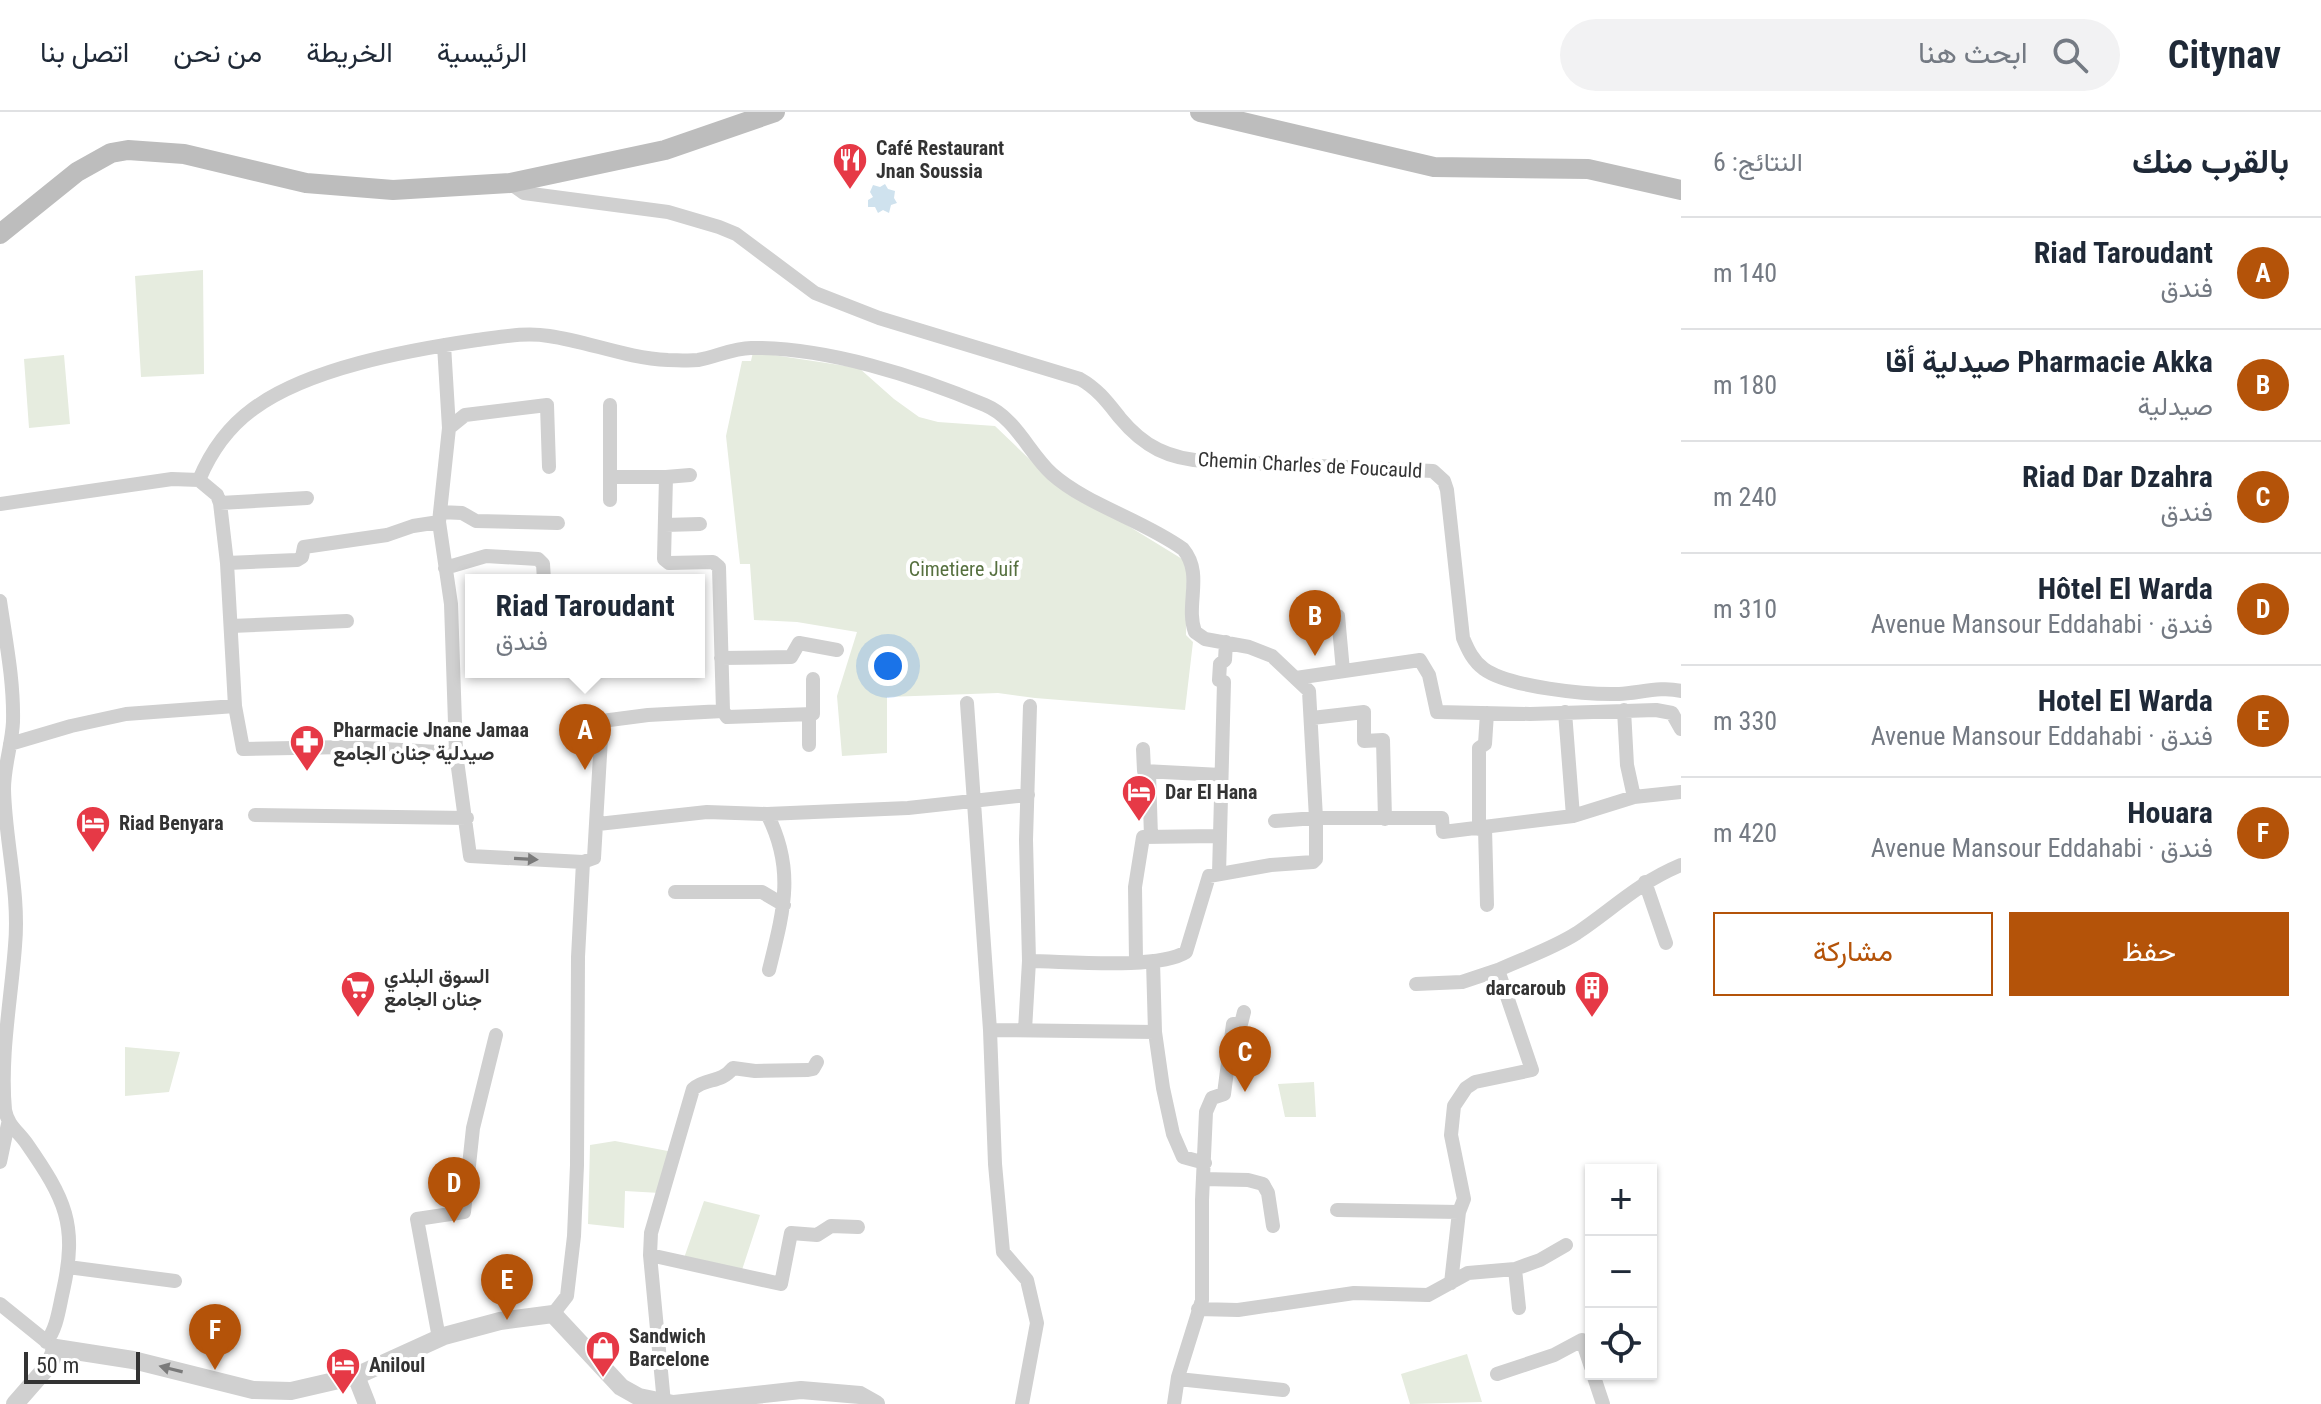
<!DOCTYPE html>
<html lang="ar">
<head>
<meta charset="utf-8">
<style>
  :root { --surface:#fff; --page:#f2f2f3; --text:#1f2937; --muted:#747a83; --line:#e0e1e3; --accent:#b45309 }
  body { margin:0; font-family:"Roboto Condensed",Vazirmatn,sans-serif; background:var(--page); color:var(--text); direction:rtl }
  .controls { position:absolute; right:24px; bottom:24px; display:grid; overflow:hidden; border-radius:0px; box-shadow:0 2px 6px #0004 }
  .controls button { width:72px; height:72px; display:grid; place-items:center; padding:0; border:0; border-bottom:2px solid var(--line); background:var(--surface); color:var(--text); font:40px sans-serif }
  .scale { position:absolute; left:24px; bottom:20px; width:116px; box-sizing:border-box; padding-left:8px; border:4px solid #333; border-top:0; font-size:22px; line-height:28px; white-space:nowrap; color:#333; -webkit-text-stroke:6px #fff; paint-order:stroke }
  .you { position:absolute; left:888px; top:554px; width:28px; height:28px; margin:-20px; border:6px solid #fff; border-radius:50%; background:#1a73e8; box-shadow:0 0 0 12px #1a73e833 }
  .badge { display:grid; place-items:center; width:52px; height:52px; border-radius:50%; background:var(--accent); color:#fff; font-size:26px; font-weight:700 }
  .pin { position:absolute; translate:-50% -66px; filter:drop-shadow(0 2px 4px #0008) }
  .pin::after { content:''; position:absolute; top:42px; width:28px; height:24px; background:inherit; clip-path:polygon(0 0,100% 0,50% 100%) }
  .popup { position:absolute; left:465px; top:462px; width:240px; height:104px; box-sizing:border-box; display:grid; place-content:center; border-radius:0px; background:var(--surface); filter:drop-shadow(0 2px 6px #0005); font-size:26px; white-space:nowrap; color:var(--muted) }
  .popup b { font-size:30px; color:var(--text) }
  .popup::after { content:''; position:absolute; left:50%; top:100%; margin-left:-16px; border:16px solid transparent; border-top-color:var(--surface) }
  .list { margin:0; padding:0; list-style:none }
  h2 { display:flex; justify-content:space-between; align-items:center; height:104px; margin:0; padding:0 32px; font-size:34px }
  h2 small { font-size:26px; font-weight:400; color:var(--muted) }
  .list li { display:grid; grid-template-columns:52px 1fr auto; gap:24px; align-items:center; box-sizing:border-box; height:112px; padding:0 32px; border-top:2px solid var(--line) }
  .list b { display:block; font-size:30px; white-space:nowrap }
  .list p { margin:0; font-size:26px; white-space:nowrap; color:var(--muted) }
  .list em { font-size:26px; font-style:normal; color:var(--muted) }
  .actions { display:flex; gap:16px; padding:24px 32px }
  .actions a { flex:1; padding:18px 0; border:2px solid var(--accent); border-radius:0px; text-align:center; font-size:28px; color:var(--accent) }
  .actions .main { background:var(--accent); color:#fff }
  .icon { flex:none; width:44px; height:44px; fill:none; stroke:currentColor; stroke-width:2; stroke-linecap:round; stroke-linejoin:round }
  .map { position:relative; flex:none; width:1681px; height:1292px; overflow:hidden; direction:ltr }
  header { display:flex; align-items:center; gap:48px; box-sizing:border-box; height:112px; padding:0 40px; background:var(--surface); border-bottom:2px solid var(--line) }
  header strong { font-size:38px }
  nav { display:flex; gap:44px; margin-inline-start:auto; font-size:28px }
  .search { width:560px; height:72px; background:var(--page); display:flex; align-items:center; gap:20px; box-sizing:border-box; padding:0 28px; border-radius:44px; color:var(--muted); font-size:30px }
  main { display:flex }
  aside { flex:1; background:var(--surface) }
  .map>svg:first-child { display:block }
  .green { fill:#e6ecdf }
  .water { fill:#cfe2ee }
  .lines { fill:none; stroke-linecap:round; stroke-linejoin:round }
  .minor { stroke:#d0d0d0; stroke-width:14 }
  .tertiary { stroke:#d0d0d0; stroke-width:18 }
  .secondary { stroke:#bdbdbd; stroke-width:20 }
  .oneway { fill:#7a7a7a }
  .labels { text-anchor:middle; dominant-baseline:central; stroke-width:8; stroke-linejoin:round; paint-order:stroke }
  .poi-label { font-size:20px; font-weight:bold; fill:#333; stroke:#fff; text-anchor:start }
  .street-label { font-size:20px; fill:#333; stroke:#fff }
  .park-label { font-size:20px; fill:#56703f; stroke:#fff }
</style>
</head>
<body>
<header>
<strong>Citynav</strong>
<div class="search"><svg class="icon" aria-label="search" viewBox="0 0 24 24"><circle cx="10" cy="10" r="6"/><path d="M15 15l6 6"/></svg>ابحث هنا</div>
<nav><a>الرئيسية</a><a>الخريطة</a><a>من نحن</a><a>اتصل بنا</a></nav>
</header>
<main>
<aside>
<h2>بالقرب منك<small>النتائج: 6</small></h2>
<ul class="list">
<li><span class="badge">A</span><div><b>Riad Taroudant</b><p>فندق</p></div><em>140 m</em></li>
<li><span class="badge">B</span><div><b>Pharmacie Akka صيدلية أقا</b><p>صيدلية</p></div><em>180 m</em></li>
<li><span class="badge">C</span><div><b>Riad Dar Dzahra</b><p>فندق</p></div><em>240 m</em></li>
<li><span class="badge">D</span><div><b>Hôtel El Warda</b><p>فندق · Avenue Mansour Eddahabi</p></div><em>310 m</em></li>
<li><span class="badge">E</span><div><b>Hotel El Warda</b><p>فندق · Avenue Mansour Eddahabi</p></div><em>330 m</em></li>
<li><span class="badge">F</span><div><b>Houara</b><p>فندق · Avenue Mansour Eddahabi</p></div><em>420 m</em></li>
</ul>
<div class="actions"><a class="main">حفظ</a><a>مشاركة</a></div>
</aside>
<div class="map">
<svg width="1681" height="1292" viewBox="0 0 1681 1292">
  <rect width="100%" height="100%" fill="#fff"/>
  <path class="green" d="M 203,158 L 204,262 L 141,265 L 135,164 Z
    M 753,240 L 859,256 L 894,287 L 919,305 L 938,310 L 995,314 L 1047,364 L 1187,450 L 1186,523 L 1193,530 L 1185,598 L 1035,586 L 998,581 L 887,585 L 887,641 L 842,644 L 837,584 L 857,520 L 797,510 L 754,508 L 750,452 L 740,452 L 726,324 L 742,249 L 751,249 Z
    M 64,243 L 70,312 L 29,316 L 24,247 Z
    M 125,935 L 180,940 L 169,980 L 125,984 Z
    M 1314,970 L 1316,1005 L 1285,1005 L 1278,972 Z
    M 615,1029 L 673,1040 L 660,1081 L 625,1079 L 624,1116 L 588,1112 L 590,1033 Z
    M 704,1089 L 760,1103 L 741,1161 L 684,1146 Z
    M 1467,1242 L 1482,1290 L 1410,1292 L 1401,1262 Z"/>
  <path class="water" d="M 885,72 L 888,77 L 895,79 L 894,86 L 897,91 L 891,93 L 889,101 L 883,98 L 878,101 L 875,95 L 868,95 L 868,88 L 873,85 L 870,80 L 873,73 L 880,75 Z"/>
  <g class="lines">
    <path class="minor" d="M 510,71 L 524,81 L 668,100 L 719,115 L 736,122 L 815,181 L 879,206 L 1080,267 C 1098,277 1108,291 1120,306 C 1144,335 1169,347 1206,349 L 1433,359 L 1444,369 L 1447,378 L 1463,526 C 1468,538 1473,549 1484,557 C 1509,575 1587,583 1619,582 C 1639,581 1662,574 1681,579
      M 444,233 L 449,316 L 439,410 L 451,492 L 456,641
      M 449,316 L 465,303 L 547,293 L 549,355
      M 690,363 L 666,365 L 664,447 L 669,451 L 713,450 L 719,455 L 723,599
      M 611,365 L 666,365
      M 199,368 C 211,339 227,316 253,297 C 308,256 409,238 477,228 C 501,225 525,220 549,224 C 590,230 626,246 668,248 C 677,248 688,249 698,248 C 716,245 733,236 751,236 C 826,235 916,264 985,293 C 1016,306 1028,340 1052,362 C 1087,393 1143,408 1183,437 C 1204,462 1185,493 1195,520 L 1205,527 L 1249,535 L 1272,544 L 1309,579 L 1316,706 L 1316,747 L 1313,750 L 1271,753 L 1209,764 L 1186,840 C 1158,858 1065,849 1029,849
      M 610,388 L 610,293
      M 220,391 L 307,386
      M 0,392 L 172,367 L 199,368 L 217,383 L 220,391 L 227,451 L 235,594 L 243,637 L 347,635 L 456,641 L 470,744 L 583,750 L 594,746 L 602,609 L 648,603 L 723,599 L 727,605 L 813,602 L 813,567
      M 440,400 L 462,401 L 476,409 L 558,411
      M 665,413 L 700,412
      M 227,451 L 297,448 L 302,445 L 304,435 L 387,423 L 413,414 L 439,410
      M 445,456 L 486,444 L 538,447 L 543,452 L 544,468
      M 0,489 C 6,530 14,570 13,610 C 12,632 4,654 4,677 C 5,729 20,781 15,834 C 11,888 0,944 5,998 C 8,1014 18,1019 27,1032 C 65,1087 78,1112 63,1179 C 59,1196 57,1217 46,1230
      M 1338,504 L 1343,559
      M 231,514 L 347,509
      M 721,546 L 791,545 L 799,531 L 837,538
      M 1296,566 L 1420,548 L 1429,563 L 1437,600 L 1530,602 L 1656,598 L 1672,601 L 1681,617
      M 967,591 L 990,918 L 995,1052 L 1003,1140 L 1027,1168 L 1037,1211 L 1022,1292
      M 1624,598 L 1627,653 L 1634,685
      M 1565,600 L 1573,704
      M 809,602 L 809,633
      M 1312,606 L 1364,600 L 1364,629 L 1383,628 L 1385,707
      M 10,632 L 71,614 L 126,602 L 235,594
      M 1143,637 L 1144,659 L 1221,663
      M 1149,661 L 1151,725
      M 767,702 C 796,758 783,801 769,858
      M 255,703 L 467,706
      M 1275,709 L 1316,706 L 1442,706 L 1443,720 L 1573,704 L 1634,685 L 1681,680
      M 598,712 L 707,700 L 767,702 L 908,696 L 1028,683
      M 1485,716 L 1487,793
      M 1479,717 L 1479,636 L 1485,632 L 1487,601
      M 1219,762 L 1224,570 L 1219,568 L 1220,552 L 1225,548 L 1226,530
      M 1645,770 L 1666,831
      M 675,780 L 762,780 L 784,793
      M 1136,849 L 1135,775 L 1143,725 L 1219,724
      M 1153,849 L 1155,920 L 1163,976 L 1173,1022 L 1183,1045 L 1205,1051
      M 1416,872 L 1462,870 L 1498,858
      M 990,918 L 1155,920
      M 1025,918 L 1029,849 L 1026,728 L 1030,594
      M 0,1050 L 8,1012
      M 1203,1067 L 1248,1068 L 1263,1072 L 1268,1081 L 1273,1114
      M 1337,1098 L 1459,1100
      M 650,1143 L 781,1172 L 791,1121 L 817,1123 L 831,1114 L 858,1115
      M 68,1155 L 175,1169
      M 1515,1157 L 1519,1196
      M 1451,1171 L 1459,1100 L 1464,1087 L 1451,1023 L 1454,994 L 1466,976 L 1475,970 L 1532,958 L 1498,858 C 1524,846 1552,837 1577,821 C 1614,796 1638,771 1681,753
      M 0,1192 L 52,1234
      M 1198,1197 L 1238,1198 L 1354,1181 L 1428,1183 L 1468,1161 L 1515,1157 L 1540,1148 L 1566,1133
      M 553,1202 L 567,1184 L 574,1124 L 577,1053 L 578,845 L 583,750
      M 439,1226 L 417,1107 L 464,1100 L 473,1016 L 496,923
      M 1497,1262 L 1554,1243 L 1582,1228 L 1591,1255
      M 1593,1262 L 1603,1292
      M 1178,1267 L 1283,1278
      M 664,1291 L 650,1143 L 651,1121 L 693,977 C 707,965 720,972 733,956 L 755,959 L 808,958 L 813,957 L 817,950
      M 1174,1292 L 1178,1265 L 1202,1188 L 1202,1088 L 1206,1000 L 1212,986 L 1224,982 L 1233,912 L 1241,912 L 1244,900"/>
    <path class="tertiary" d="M 356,1264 L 367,1292
      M 15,1292 L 49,1253 L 56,1236 L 133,1248 L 253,1278 L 291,1279 L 356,1264 L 444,1224 L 500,1209 L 553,1202 L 621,1275 L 639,1285 L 673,1292
      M 674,1292 L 801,1278 L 860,1283 L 876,1292"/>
    <path class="secondary" d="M 1200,0 L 1434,55 L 1588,57 L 1681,78
      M 0,122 L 77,60 L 111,41 L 128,38 L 184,42 L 306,71 L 393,78 L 510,71 L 665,38 L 775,0"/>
  </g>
  <defs><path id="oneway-solid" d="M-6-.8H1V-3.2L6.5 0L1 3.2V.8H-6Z" transform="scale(2)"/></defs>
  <g class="oneway">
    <use href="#oneway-solid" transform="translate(526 747) rotate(3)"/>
    <use href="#oneway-solid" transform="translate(171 1257) rotate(-166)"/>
  </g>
  <defs>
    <symbol id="restaurant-pin" viewBox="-11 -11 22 30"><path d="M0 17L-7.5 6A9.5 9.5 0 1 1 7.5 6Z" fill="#e63946" stroke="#fff"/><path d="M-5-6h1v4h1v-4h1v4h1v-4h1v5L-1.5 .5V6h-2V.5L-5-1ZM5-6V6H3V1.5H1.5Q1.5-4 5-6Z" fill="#fff"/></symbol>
    <symbol id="pharmacy-pin" viewBox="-11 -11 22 30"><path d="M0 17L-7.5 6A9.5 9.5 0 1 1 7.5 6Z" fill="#e63946" stroke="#fff"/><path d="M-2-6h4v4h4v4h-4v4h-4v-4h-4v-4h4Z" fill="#fff"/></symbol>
    <symbol id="hotel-pin" viewBox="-11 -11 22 30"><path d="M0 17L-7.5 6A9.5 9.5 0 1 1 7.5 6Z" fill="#e63946" stroke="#fff"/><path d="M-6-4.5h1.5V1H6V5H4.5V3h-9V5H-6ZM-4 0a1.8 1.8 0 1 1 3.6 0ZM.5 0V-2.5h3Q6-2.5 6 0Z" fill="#fff"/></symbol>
    <symbol id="supermarket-pin" viewBox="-11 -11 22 30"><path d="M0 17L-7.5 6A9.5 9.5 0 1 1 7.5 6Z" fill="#e63946" stroke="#fff"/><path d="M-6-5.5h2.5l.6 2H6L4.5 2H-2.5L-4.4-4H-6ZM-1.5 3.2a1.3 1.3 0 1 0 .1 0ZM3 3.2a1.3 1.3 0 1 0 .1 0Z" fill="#fff"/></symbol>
    <symbol id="building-pin" viewBox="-11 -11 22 30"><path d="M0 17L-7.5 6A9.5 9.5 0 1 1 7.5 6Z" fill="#e63946" stroke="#fff"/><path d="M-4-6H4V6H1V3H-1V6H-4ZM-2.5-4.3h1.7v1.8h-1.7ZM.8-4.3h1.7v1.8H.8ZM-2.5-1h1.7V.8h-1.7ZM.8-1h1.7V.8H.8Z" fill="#fff"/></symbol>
    <symbol id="shop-pin" viewBox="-11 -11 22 30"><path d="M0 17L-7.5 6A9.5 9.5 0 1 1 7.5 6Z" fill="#e63946" stroke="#fff"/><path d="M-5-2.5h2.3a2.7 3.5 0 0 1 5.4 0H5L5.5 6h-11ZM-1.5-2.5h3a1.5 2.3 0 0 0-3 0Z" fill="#fff"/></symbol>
  </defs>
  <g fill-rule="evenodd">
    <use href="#restaurant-pin" x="830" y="28" width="40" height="54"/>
    <use href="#pharmacy-pin" x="287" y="610" width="40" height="54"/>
    <use href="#hotel-pin" x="1119" y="660" width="40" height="54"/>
    <use href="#hotel-pin" x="73" y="691" width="40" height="54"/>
    <use href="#supermarket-pin" x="338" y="856" width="40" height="54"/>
    <use href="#building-pin" x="1572" y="856" width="40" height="54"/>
    <use href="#shop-pin" x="583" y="1216" width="40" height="54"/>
    <use href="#hotel-pin" x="323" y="1233" width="40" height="54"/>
  </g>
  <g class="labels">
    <g class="poi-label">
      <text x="876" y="36">Café Restaurant<tspan x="876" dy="23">Jnan Soussia</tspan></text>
      <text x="333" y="618">Pharmacie Jnane Jamaa<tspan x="333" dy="23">صيدلية جنان الجامع</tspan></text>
      <text x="1165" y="680">Dar El Hana</text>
      <text x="119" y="711">Riad Benyara</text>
      <text x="384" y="864">السوق البلدي<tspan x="384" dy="23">جنان الجامع</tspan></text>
      <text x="1566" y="876" text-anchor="end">darcaroub</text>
      <text x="629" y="1224">Sandwich<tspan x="629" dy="23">Barcelone</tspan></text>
      <text x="369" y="1253">Aniloul</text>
    </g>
    <g class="street-label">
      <text transform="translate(1310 353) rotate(3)">Chemin Charles de Foucauld</text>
    </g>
    <g class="park-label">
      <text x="964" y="457">Cimetiere Juif</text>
    </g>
  </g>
</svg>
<div class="controls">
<button>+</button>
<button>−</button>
<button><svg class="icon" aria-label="locate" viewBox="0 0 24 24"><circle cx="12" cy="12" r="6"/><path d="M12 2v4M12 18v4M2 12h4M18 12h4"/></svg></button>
</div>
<div class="scale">50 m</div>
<div class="you"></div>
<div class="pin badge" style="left:585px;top:658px">A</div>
<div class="popup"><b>Riad Taroudant</b>فندق</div>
<div class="pin badge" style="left:1315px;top:544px">B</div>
<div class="pin badge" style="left:1245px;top:980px">C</div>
<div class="pin badge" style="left:454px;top:1111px">D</div>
<div class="pin badge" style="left:507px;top:1208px">E</div>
<div class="pin badge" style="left:215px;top:1258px">F</div>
</div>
</main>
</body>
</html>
